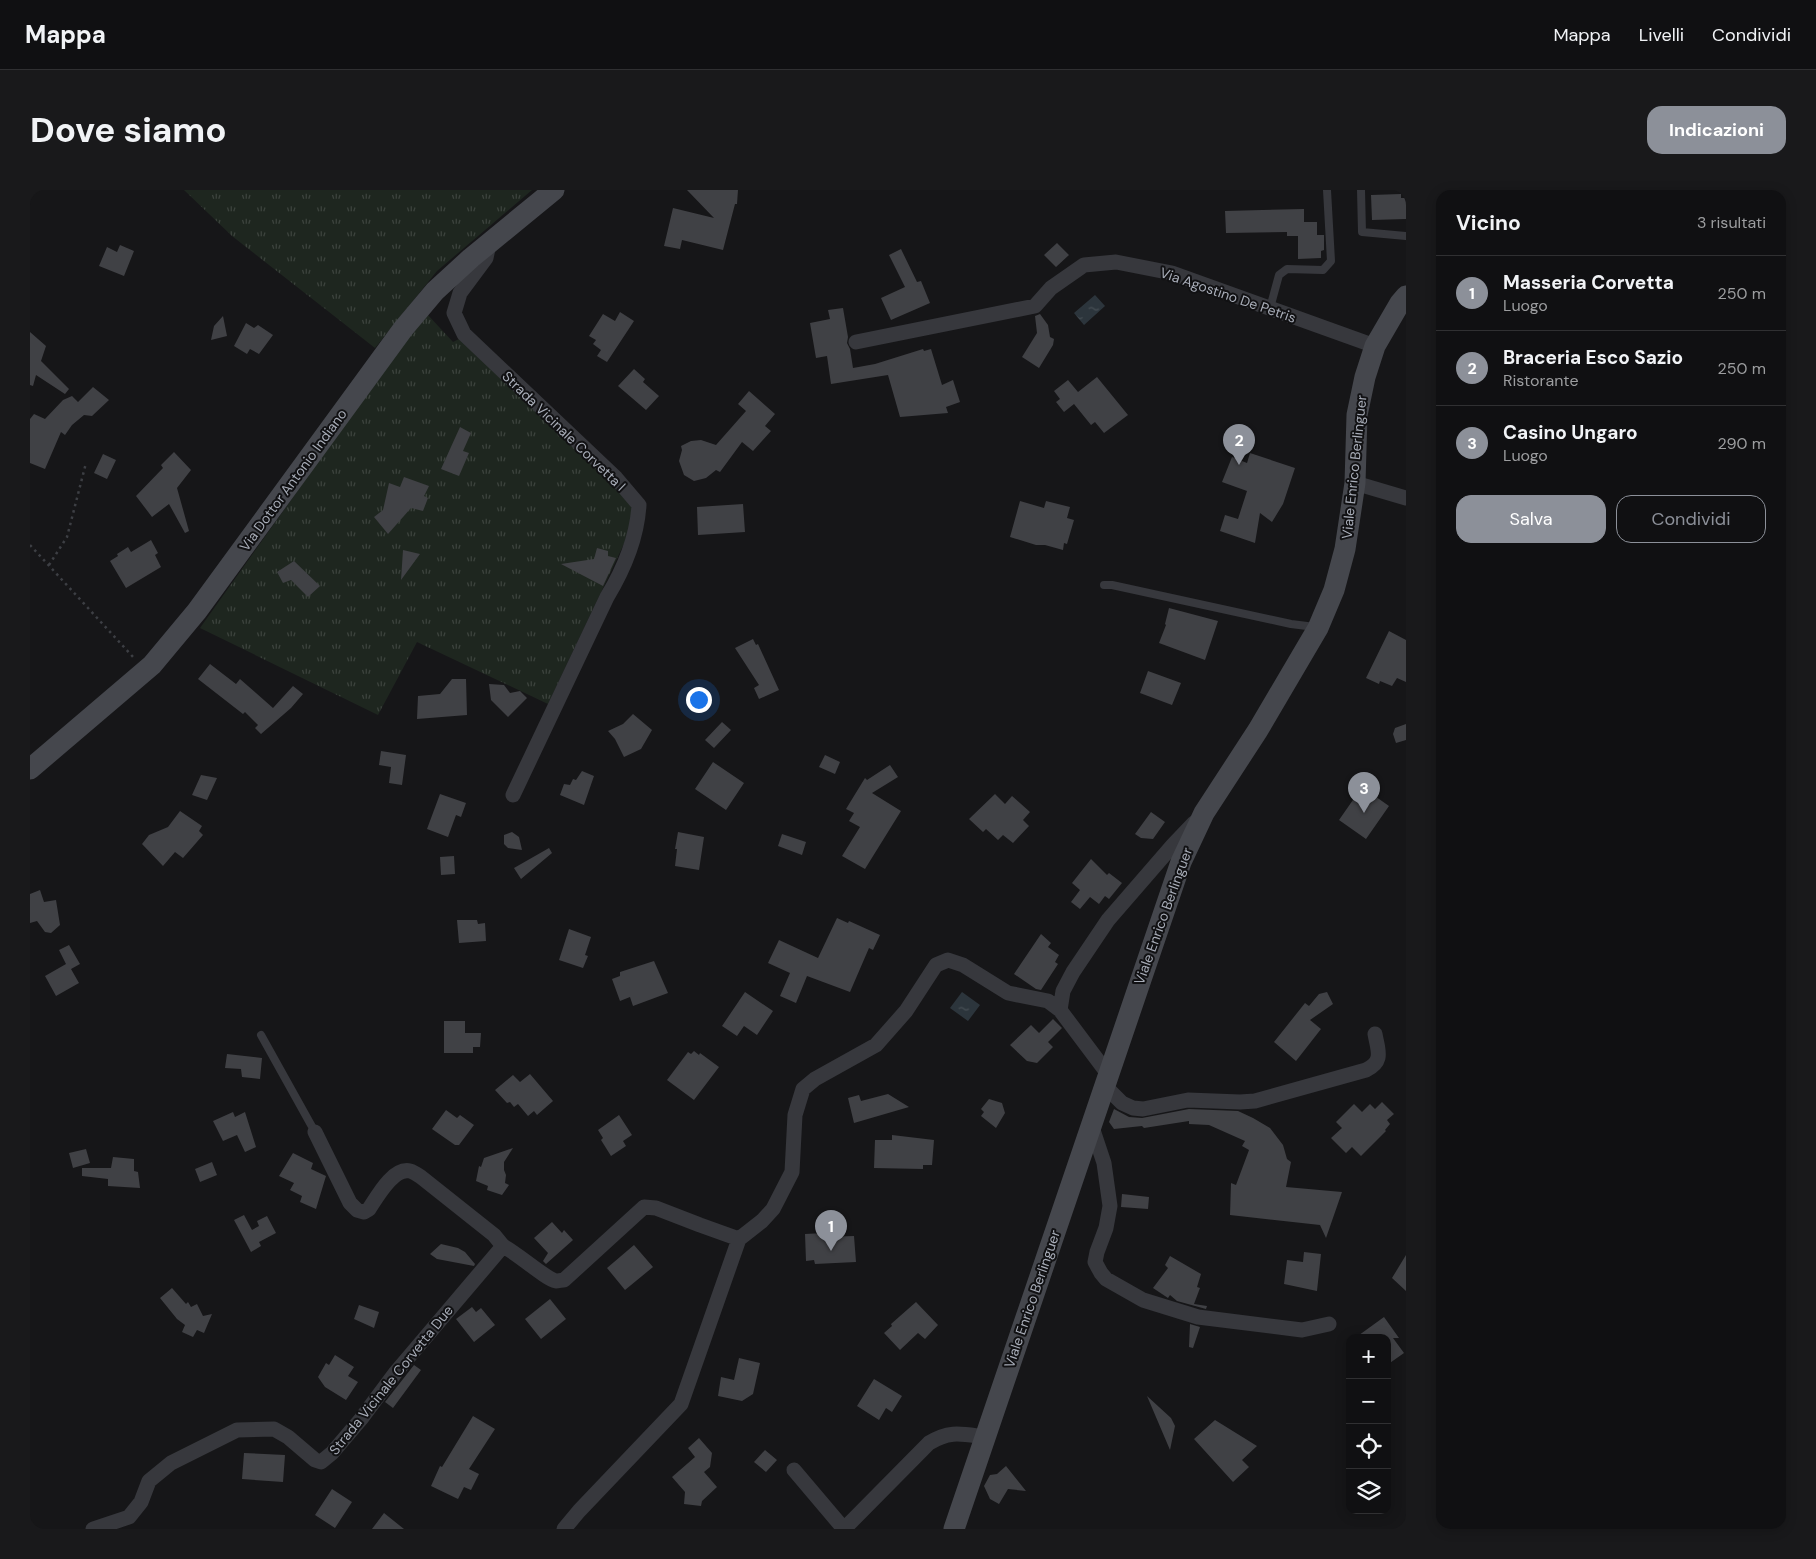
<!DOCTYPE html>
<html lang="it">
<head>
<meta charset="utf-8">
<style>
  :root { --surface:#101012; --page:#19191b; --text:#f1f3f6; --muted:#9c9d9f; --line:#303032; --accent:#8c9099 }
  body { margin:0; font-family:"DM Sans",sans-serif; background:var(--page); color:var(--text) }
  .controls { position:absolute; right:15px; bottom:15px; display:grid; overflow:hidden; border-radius:10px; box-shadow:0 2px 12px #0003 }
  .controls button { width:45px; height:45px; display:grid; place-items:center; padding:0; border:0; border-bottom:1px solid var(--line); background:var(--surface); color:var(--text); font:25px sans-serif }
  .you { position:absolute; left:668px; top:509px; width:18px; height:18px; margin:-12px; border:4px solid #fff; border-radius:50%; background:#1a73e8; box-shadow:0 0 0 8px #1a73e833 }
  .badge { display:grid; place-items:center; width:32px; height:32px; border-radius:50%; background:var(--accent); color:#fff; font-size:16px; font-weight:700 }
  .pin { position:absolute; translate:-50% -41px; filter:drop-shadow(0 1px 2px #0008) }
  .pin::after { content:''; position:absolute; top:26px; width:18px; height:15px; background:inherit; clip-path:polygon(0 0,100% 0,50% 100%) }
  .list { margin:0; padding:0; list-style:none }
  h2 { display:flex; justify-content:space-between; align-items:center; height:65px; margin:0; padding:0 20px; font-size:21px }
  h2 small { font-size:16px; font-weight:400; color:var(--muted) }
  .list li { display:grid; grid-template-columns:32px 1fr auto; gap:15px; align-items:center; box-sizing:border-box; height:75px; padding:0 20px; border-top:1px solid var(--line) }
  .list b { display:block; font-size:19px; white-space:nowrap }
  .list p { margin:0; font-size:16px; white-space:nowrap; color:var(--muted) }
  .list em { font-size:16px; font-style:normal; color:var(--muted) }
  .actions { display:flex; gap:10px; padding:15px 20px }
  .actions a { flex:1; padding:11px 0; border:1px solid var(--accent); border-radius:15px; text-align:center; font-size:18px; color:var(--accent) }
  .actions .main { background:var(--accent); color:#fff }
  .icon { flex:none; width:28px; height:28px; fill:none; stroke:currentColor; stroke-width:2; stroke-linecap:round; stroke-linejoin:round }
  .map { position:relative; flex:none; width:1376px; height:1339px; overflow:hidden; border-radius:15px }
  header { display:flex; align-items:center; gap:30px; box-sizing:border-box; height:70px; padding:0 25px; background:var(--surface); border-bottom:1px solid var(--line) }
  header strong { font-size:24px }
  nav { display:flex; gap:28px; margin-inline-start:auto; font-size:18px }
  .intro { display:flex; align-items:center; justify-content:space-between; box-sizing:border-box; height:120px; padding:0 30px }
  h1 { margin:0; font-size:35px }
  .button { padding:12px 22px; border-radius:15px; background:var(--accent); color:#fff; font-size:18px; font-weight:700 }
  main { display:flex; gap:30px; padding:0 30px }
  aside { flex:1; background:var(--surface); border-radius:15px; box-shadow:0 2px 12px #0003 }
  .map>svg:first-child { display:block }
  .grass { fill:url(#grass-tufts) }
  .water { fill:url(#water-ripples) }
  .building { fill:#404145 }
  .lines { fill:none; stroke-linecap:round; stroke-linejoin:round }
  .path { stroke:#3d3f44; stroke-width:2.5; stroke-dasharray:2.5 4; stroke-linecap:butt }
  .lane { stroke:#37383d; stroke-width:8 }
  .street { stroke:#37383d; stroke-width:15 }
  .secondary { stroke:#45474d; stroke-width:21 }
  .labels { text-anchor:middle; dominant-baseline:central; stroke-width:4; stroke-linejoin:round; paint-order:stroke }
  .street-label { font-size:14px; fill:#a8adb8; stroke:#111113 }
</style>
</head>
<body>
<header>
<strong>Mappa</strong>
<nav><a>Mappa</a><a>Livelli</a><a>Condividi</a></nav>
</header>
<div class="intro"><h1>Dove siamo</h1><a class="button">Indicazioni</a></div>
<main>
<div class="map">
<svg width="1376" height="1339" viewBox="0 0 1376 1339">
  <defs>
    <pattern id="grass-tufts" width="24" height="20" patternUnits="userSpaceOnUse" patternTransform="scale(1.25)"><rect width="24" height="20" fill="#1e261f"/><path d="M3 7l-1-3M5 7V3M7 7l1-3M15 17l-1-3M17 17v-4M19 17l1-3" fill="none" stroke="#3c433d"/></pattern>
    <pattern id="water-ripples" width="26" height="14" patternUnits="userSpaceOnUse" patternTransform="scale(1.25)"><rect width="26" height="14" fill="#2c353c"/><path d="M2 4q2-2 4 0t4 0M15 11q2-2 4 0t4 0" fill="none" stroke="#485056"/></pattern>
  </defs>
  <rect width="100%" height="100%" fill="#161618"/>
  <path class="grass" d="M 154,0 L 502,0 L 407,81 L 345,158 L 202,46 Z
    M 397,124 L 423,152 L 431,148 L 606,312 L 601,339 L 518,514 L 387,452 L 348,525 L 170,438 L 365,164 Z"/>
  <path class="water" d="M 1065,105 L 1075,116 L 1054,135 L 1044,123 Z
    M 932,802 L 950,815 L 938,831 L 920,818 Z"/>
  <path class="building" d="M 657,0 L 708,0 L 707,14 L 705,14 L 693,60 L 652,50 L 650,59 L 634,56 L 643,18 L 684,28 Z
    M 1371,4 L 1371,8 L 1376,8 L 1376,29 L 1342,30 L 1341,5 Z
    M 1274,19 L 1274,32 L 1287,32 L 1287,45 L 1294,45 L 1294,60 L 1291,61 L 1291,68 L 1268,69 L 1268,46 L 1257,46 L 1257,42 L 1196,43 L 1195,21 Z
    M 1027,53 L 1039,65 L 1026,77 L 1014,65 Z
    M 90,55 L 104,61 L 94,86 L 69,76 L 77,57 L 87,62 Z
    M 871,59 L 887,92 L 891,91 L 900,113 L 861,130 L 851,108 L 875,97 L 859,65 Z
    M 813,118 L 818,147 L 817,153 L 820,159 L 823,178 L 845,174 L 893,159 L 894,161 L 901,159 L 912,195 L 923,190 L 930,212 L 916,217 L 918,223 L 870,227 L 858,185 L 801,194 L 797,166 L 786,168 L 780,133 L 800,129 L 798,120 Z
    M 590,122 L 604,131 L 577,172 L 567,166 L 571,160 L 563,154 L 566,150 L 559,146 L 573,124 L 585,131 Z
    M 1010,124 L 1018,135 L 1020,147 L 1024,149 L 1023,155 L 1009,178 L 992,167 L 1007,143 L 1005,126 Z
    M 193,126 L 197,146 L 181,150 L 184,136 Z
    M 216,133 L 224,138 L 228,135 L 243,145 L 229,164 L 220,159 L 217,164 L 204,156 Z
    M 0,142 L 16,156 L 11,171 L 39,199 L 35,204 L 6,185 L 3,196 L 0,195 Z
    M 604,179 L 615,189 L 613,192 L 629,206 L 616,220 L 588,196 Z
    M 1067,187 L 1098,225 L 1074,243 L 1065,232 L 1061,235 L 1044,214 L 1034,222 L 1026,212 L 1030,209 L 1024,201 L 1038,190 L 1048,202 Z
    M 63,197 L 79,210 L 62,226 L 54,225 L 42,235 L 35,245 L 31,242 L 15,279 L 0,273 L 0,229 L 4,224 L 15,229 L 33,210 L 42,206 L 48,212 Z
    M 719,201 L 745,224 L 735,236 L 741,241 L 723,261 L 712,252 L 690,282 L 686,280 L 676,288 L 664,291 L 654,285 L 649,271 L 652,260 L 651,256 L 661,251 L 671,250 L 686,255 L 716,221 L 708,214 Z
    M 430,237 L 441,243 L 433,261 L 439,263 L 429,286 L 411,279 Z
    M 144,262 L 161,280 L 147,298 L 159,341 L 155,343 L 139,314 L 122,327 L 106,306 L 133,278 L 131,275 Z
    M 1220,263 L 1265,278 L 1253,314 L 1242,332 L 1230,323 L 1225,353 L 1190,341 L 1195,325 L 1208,329 L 1217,301 L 1192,292 L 1202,267 L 1217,273 Z
    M 73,264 L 86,270 L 77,289 L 64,283 Z
    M 374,287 L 399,296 L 394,306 L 398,308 L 393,321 L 381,318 L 358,344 L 344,327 L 353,320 L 359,293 L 370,297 Z
    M 990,311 L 1014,318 L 1016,311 L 1040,317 L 1037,328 L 1044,330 L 1037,354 L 1034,353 L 1033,360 L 1015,355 L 1006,355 L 980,347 Z
    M 713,314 L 715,342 L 668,345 L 667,317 Z
    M 121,350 L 128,363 L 125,365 L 131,377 L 96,398 L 80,371 L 88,366 L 87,364 L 98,357 L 101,362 Z
    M 567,358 L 578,361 L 578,366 L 586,368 L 573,396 L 531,374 L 564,369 Z
    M 373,360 L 390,364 L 371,390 Z
    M 264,371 L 290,396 L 278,407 L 261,390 L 253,393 L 247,382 Z
    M 1139,418 L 1188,431 L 1175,470 L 1129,453 L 1136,435 L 1135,434 Z
    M 1359,441 L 1376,450 L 1376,492 L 1367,488 L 1362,496 L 1350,491 L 1349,494 L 1336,488 Z
    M 723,449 L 726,455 L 728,454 L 749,500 L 729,509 L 724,498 L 729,495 L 705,458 Z
    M 180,474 L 206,494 L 210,489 L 243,518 L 263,496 L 273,504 L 261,518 L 231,544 L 225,538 L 228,535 L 215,522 L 213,524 L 168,489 Z
    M 1118,481 L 1151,493 L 1142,515 L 1110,503 Z
    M 422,489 L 436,489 L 437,525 L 387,529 L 388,506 L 410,504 Z
    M 459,494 L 474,495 L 480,503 L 490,501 L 497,508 L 478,527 L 461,510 Z
    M 603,524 L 622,540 L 611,559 L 594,567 L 585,549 L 578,541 L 593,534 Z
    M 692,532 L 701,540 L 684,558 L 675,550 Z
    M 1376,534 L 1376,550 L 1366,553 L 1363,544 L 1365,538 Z
    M 351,561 L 376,565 L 372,595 L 359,593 L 361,577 L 349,575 Z
    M 795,565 L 810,572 L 805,584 L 789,577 Z
    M 683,572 L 714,593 L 696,620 L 665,599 Z
    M 860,575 L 868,587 L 842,603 L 871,621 L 835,679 L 812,666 L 830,637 L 819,631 L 824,623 L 816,619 L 835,588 L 837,590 Z
    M 552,581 L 564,586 L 554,615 L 530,605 L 534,594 L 540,595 L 543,589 L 546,590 Z
    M 171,585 L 187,588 L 177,610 L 162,605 Z
    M 1332,597 L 1359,616 L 1336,649 L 1309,630 Z
    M 410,604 L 436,613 L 431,627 L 426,625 L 418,647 L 397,639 Z
    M 965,604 L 975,614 L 982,606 L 1000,622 L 993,630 L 999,636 L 983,653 L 973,645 L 968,650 L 956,639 L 953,642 L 939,629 Z
    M 150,621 L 172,636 L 169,641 L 173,645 L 153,668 L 145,662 L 133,676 L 112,654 L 119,645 L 138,637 Z
    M 1121,622 L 1135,632 L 1123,649 L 1111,648 L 1105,644 Z
    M 482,642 L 489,647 L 492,660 L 478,658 L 474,654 L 474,645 Z
    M 648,642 L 674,647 L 669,680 L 645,676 L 647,659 L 645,659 Z
    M 752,644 L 776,652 L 772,665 L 748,656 Z
    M 519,658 L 522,663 L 491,689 L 484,678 Z
    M 424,666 L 425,684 L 411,685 L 410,667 Z
    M 1061,669 L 1077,685 L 1079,683 L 1092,693 L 1079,709 L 1075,706 L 1069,714 L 1060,707 L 1050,719 L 1041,712 L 1050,700 L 1042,693 Z
    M 10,700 L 14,712 L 26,710 L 30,735 L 21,743 L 15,742 L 7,731 L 0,733 L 0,704 Z
    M 807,728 L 818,733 L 819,731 L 850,745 L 843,760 L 839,758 L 820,802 L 777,786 L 766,813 L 750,806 L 760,783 L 738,773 L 749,750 L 788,768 Z
    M 427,730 L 447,730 L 448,734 L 455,733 L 456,751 L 429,753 Z
    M 539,739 L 561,747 L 555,765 L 558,766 L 553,778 L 529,770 Z
    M 1011,744 L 1021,753 L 1018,757 L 1029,765 L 1025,772 L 1028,774 L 1011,800 L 1006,799 L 984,784 Z
    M 39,755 L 50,774 L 41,779 L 49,793 L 26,806 L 15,786 L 36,774 L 29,760 Z
    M 624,771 L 638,803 L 603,816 L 600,807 L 590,811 L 582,789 L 590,786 L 590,782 Z
    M 715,802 L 743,821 L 727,845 L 714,836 L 707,846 L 692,836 Z
    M 1297,802 L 1303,814 L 1280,830 L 1291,839 L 1266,871 L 1244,852 L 1275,813 L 1279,816 L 1289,804 Z
    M 1023,829 L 1032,838 L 1018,852 L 1023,857 L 1007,873 L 997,871 L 980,855 L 1001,835 L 1009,843 Z
    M 414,831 L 435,831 L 435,843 L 451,843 L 450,857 L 443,857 L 443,863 L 414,863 Z
    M 664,861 L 669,865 L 670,863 L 689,877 L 664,910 L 637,890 L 658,862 L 661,864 Z
    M 197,864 L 232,868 L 230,889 L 212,887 L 211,879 L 195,878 Z
    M 500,884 L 523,911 L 507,925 L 504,921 L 498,926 L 488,914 L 484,917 L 480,912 L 477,913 L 465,900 L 483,885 L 490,892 Z
    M 858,904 L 879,917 L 824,933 L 818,908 L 829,905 L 831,911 Z
    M 959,909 L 972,913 L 975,923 L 966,938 L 951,926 L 954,922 L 951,919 Z
    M 1352,912 L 1364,924 L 1357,930 L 1360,934 L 1355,940 L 1356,941 L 1331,966 L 1322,957 L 1316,963 L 1301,948 L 1312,938 L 1306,932 L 1324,914 L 1332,922 L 1340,914 L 1345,919 Z
    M 1084,919 L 1099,927 L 1112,928 L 1159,919 L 1208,921 L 1223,928 L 1240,938 L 1253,955 L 1257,969 L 1261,972 L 1256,997 L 1312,1002 L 1296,1048 L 1290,1035 L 1200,1025 L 1201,993 L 1206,995 L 1219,960 L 1212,956 L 1215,951 L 1179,935 L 1159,934 L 1159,931 L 1114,938 L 1112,936 L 1084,939 L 1079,932 Z
    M 416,920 L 427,928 L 430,925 L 444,935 L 429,955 L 425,955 L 402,939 Z
    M 203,922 L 205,927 L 215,922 L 226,957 L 215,962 L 207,945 L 193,951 L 183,931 Z
    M 589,925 L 602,945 L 593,951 L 596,956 L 581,966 L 571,950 L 573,948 L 568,940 Z
    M 862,945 L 904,950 L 902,975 L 893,975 L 893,979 L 844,978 L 845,950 L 862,950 Z
    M 483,958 L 474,972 L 474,980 L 476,985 L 475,993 L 479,995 L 472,1005 L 457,1000 L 458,996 L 446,991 L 449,976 L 451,977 L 454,968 Z
    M 56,959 L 60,973 L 43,978 L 39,963 Z
    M 263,963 L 283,973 L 281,979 L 296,986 L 286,1019 L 270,1012 L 272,1006 L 260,1000 L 264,993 L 249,986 Z
    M 83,967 L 104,969 L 104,981 L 108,982 L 110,998 L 78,996 L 78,989 L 52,986 L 52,978 L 81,978 Z
    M 182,972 L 187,985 L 170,992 L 165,979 Z
    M 1092,1004 L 1119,1007 L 1118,1019 L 1091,1017 Z
    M 214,1025 L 222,1040 L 229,1036 L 227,1031 L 237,1026 L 246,1043 L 229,1052 L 231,1056 L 221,1062 L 204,1030 Z
    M 522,1032 L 532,1043 L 534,1040 L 543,1050 L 516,1074 L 513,1071 L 518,1063 L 504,1048 Z
    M 794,1043 L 794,1047 L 824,1046 L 826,1072 L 785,1074 L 784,1070 L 776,1071 L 775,1044 Z
    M 411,1054 L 428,1058 L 435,1062 L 445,1074 L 444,1076 L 407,1069 L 400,1064 Z
    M 604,1055 L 623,1077 L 595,1100 L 577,1078 Z
    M 1274,1062 L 1291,1064 L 1287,1101 L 1254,1094 L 1257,1070 L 1273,1072 Z
    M 1376,1065 L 1376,1101 L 1362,1088 Z
    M 1140,1066 L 1171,1084 L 1167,1097 L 1170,1098 L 1164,1114 L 1177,1116 L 1176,1119 L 1147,1111 L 1140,1105 L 1138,1108 L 1123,1098 L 1138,1078 L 1135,1075 Z
    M 142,1098 L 156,1114 L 158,1112 L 161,1117 L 167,1114 L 173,1126 L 182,1124 L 174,1143 L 167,1140 L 163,1147 L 152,1142 L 155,1135 L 147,1129 L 130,1108 Z
    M 520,1109 L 536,1129 L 511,1149 L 495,1129 Z
    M 886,1112 L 908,1135 L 895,1149 L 888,1143 L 870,1160 L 854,1143 L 862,1136 L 861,1134 Z
    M 329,1115 L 349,1122 L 344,1138 L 324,1129 Z
    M 442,1117 L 446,1122 L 451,1118 L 465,1135 L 444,1152 L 426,1129 Z
    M 1354,1127 L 1369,1148 L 1363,1148 L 1374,1163 L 1357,1175 L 1357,1148 L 1325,1148 Z
    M 1160,1134 L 1170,1137 L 1163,1158 L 1159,1157 Z
    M 305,1165 L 324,1177 L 318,1186 L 328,1192 L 316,1210 L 295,1197 L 288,1187 L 296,1173 L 299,1175 Z
    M 709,1168 L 730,1173 L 723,1204 L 712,1211 L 688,1206 L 691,1187 L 704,1190 Z
    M 384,1175 L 391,1180 L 363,1218 L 355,1212 Z
    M 844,1189 L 872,1206 L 862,1222 L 856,1218 L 849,1230 L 827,1216 Z
    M 1117,1206 L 1141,1228 L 1145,1236 L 1140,1260 Z
    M 443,1226 L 465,1239 L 439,1279 L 449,1284 L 441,1300 L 434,1297 L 428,1309 L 401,1296 L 410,1276 L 412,1277 Z
    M 1185,1230 L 1227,1256 L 1212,1270 L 1219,1277 L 1203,1292 L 1164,1249 Z
    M 669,1248 L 682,1263 L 680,1277 L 674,1282 L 687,1297 L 672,1311 L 671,1316 L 654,1314 L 655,1302 L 642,1287 L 665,1267 L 658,1258 Z
    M 735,1260 L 747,1270 L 736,1282 L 724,1272 Z
    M 214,1263 L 255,1265 L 253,1292 L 212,1289 Z
    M 976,1276 L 996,1301 L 978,1299 L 969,1314 L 960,1309 L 954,1296 L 960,1285 L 967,1284 Z
    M 302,1299 L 322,1312 L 305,1338 L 285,1325 Z
    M 354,1323 L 374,1339 L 342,1339 Z"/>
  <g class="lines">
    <path class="path" d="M 0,355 L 104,468
      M 19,375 L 37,347 L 56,273"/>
    <path class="lane" d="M 1331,0 L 1332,42 L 1376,46
      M 1240,118 L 1249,85 L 1257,79 L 1293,80 L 1301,71 L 1297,0
      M 1074,395 L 1082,395 L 1261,434 L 1285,437
      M 231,845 L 285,942"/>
    <path class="street" d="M 459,54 L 456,68 L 430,103 L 424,123 L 434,144 L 586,288 L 609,315 C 607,348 594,379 577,407 L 483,605
      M 826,152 L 1005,116 L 1021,98 L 1054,75 L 1086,72 L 1142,83 L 1345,156
      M 1325,293 L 1376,308
      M 1030,820 L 1078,884
      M 1074,895 L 1092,913 L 1103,918 L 1113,919 L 1158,910 L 1210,912 L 1225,911 L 1336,880 C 1354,871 1348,861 1345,844
      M 1061,934 L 1074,973 L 1080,1016 L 1076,1038 L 1067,1062 L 1065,1072 L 1071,1083 L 1076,1089 L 1113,1110 L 1168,1127 L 1272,1140 L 1299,1134
      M 285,942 L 320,1013 L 327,1020 L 334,1022 L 339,1019 C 347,1007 363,977 380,981 C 384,982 388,985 391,987 L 464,1045 L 473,1056
      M 764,1280 L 814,1339 L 899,1253 C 920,1240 932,1244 955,1247
      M 63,1339 L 99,1327 L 111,1312 L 119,1291 L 141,1273 L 207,1240 L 244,1239 L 258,1247 L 285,1270 L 291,1272 L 302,1263 L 331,1229 L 366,1182 L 473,1056 C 487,1063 516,1089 526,1091 C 529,1091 531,1090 534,1090 L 614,1017 L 626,1018 L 670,1035 L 709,1049 L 732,1031 L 743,1019 L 762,982 L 765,925 L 773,899 L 785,889 L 846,855 L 876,821 L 906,775 L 918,770 L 933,775 L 978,803 L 1018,811 L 1030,820 L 1033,801 L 1043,782 L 1078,730 L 1143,655 L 1164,633
      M 534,1339 L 549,1321 L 651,1214 L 709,1049"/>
    <path class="secondary" d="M 0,579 L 122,475 L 167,421 L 373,139 L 405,101 L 441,68 L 524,0
      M 924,1339 L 1151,672 L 1174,623 L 1228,540 L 1288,438 L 1304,400 L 1315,359 L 1325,293 L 1327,225 L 1335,187 L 1345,156 L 1370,113 L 1376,106"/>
  </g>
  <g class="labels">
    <g class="street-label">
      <text transform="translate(1198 105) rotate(19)">Via Agostino De Petris</text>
      <text transform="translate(534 241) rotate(44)">Strada Vicinale Corvetta I</text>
      <text transform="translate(1324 277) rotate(-84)">Viale Enrico Berlinguer</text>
      <text transform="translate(263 290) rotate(-54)">Via Dottor Antonio Indiano</text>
      <text transform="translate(1133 726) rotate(-70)">Viale Enrico Berlinguer</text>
      <text transform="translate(1002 1109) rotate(-71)">Viale Enrico Berlinguer</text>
      <text transform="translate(361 1190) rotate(-51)">Strada Vicinale Corvetta Due</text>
    </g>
  </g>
</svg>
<div class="controls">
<button>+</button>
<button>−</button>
<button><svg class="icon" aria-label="locate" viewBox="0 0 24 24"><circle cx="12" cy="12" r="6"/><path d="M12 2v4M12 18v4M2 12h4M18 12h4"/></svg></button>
<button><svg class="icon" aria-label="layers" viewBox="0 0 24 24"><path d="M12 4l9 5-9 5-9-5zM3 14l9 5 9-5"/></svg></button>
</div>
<div class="you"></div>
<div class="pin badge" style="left:801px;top:1061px">1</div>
<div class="pin badge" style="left:1209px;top:275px">2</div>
<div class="pin badge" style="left:1334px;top:623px">3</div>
</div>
<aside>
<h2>Vicino<small>3 risultati</small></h2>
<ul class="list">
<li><span class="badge">1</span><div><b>Masseria Corvetta</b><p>Luogo</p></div><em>250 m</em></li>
<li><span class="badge">2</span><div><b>Braceria Esco Sazio</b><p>Ristorante</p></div><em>250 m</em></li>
<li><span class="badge">3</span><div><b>Casino Ungaro</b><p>Luogo</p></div><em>290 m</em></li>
</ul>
<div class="actions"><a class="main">Salva</a><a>Condividi</a></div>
</aside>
</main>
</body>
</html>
